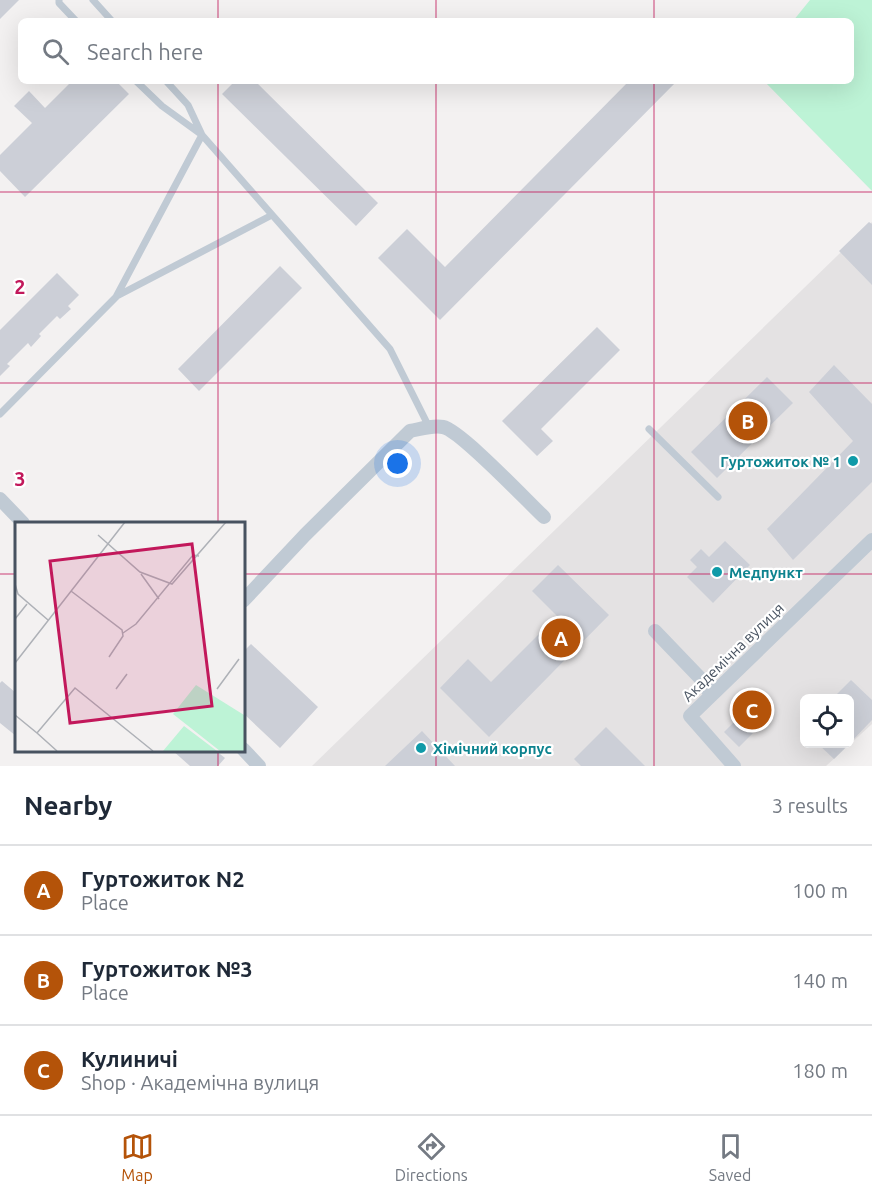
<!DOCTYPE html>
<html lang="en">
<head>
<meta charset="utf-8">
<style>
  :root { --surface:#fff; --page:#f2f2f3; --text:#1f2937; --muted:#747a83; --line:#e0e1e3; --accent:#b45309 }
  body { margin:0; font-family:Ubuntu,sans-serif; background:var(--page); color:var(--text) }
  .controls { position:absolute; right:18px; bottom:18px; display:grid; overflow:hidden; border-radius:9px; box-shadow:0 6px 24px #0002 }
  .controls button { width:54px; height:54px; display:grid; place-items:center; padding:0; border:0; border-bottom:2px solid var(--line); background:var(--surface); color:var(--text); font:30px sans-serif }
  .you { position:absolute; left:398px; top:464px; width:21px; height:21px; margin:-15px; border:4px solid #fff; border-radius:50%; background:#1a73e8; box-shadow:0 0 0 9px #1a73e833 }
  .badge { display:grid; place-items:center; width:39px; height:39px; border-radius:50%; background:var(--accent); color:#fff; font-size:20px; font-weight:700 }
  .pin { position:absolute; translate:-50% -50%; border:3px solid #fff; box-shadow:0 2px 6px #0006 }
  .list { margin:0; padding:0; list-style:none }
  h2 { display:flex; justify-content:space-between; align-items:center; height:78px; margin:0; padding:0 24px; font-size:26px }
  h2 small { font-size:20px; font-weight:400; color:var(--muted) }
  .list li { display:grid; grid-template-columns:39px 1fr auto; gap:18px; align-items:center; box-sizing:border-box; height:90px; padding:0 24px; border-top:2px solid var(--line) }
  .list b { display:block; font-size:22px; white-space:nowrap }
  .list p { margin:0; font-size:20px; white-space:nowrap; color:var(--muted) }
  .list em { font-size:20px; font-style:normal; color:var(--muted) }
  .icon { flex:none; width:33px; height:33px; fill:none; stroke:currentColor; stroke-width:2; stroke-linecap:round; stroke-linejoin:round }
  .map { position:relative; flex:none; width:872px; height:766px; overflow:hidden }
  .search { position:absolute; background:var(--surface); box-shadow:0 6px 24px #0002; left:18px; right:18px; top:18px; height:66px; display:flex; align-items:center; gap:15px; box-sizing:border-box; padding:0 21px; border-radius:9px; color:var(--muted); font-size:22px }
  .sheet { height:348px; background:var(--surface) }
  nav { display:flex; justify-content:space-around; align-items:center; box-sizing:border-box; height:84px; border-top:2px solid var(--line); background:var(--surface); font-size:16px; color:var(--muted) }
  nav a { display:grid; justify-items:center; gap:3px }
  nav .on { color:var(--accent) }
  .map>svg:first-child { display:block }
  .education { fill:#e4e2e3; fill-rule:evenodd }
  .green { fill:#bdf3d6 }
  .building { fill:#cccfd7 }
  .lines { fill:none; stroke-linecap:round; stroke-linejoin:round }
  .lane { stroke:#c0cad4; stroke-width:7 }
  .street { stroke:#c0cad4; stroke-width:14 }
  .grid { fill:none; stroke:#c2185b; stroke-width:1.5; stroke-opacity:0.55 }
  .culture-dot { fill:#0f9aa8; stroke:#fff; stroke-width:2 }
  .labels { text-anchor:middle; dominant-baseline:central; stroke-width:4.5; stroke-linejoin:round; paint-order:stroke }
  .culture-label { font-size:15px; font-weight:bold; fill:#0d838f; stroke:#fff; text-anchor:start }
  .street-label { font-size:15px; fill:#475260; stroke:#fff }
  .inset-road { fill:none; stroke:#aeb1b7; stroke-width:1.5 }
  .view { fill:#c2185b; fill-opacity:0.15; stroke:#c2185b; stroke-width:3 }
  .inset-edge { fill:none; stroke:#475260; stroke-width:3 }
  .grid-label { font-size:20px; text-anchor:middle; font-weight:bold; fill:#c2185b; stroke:#fff; stroke-width:4.5; stroke-linejoin:round; paint-order:stroke }
</style>
</head>
<body>
<div class="map">
<svg width="872" height="766" viewBox="0 0 872 766">
  <rect width="100%" height="100%" fill="#f3f1f1"/>
  <path class="education" d="M 872,222 L 872,724 L 826,766 L 312,766 ZM 804,698 L 850,698 L 850,744 L 804,744 Z"/>
  <path class="green" d="M 810,0 L 872,0 L 872,191 L 764,81 L 851,81 L 851,21 L 793,21 Z"/>
  <path class="building" d="M 0,0 L 19,0 L 0,19 Z
    M 72,81 L 116,81 L 129,94 L 25,197 L 0,171 L 0,155 L 32,123 L 14,106 L 29,91 L 45,108 Z
    M 235,81 L 255,81 L 378,203 L 356,226 L 222,94 Z
    M 629,81 L 677,81 L 440,320 L 378,258 L 407,229 L 445,267 Z
    M 869,222 L 872,224 L 872,285 L 839,251 Z
    M 280,266 L 302,288 L 199,391 L 178,369 Z
    M 57,273 L 79,295 L 68,306 L 71,309 L 60,319 L 57,316 L 39,334 L 41,336 L 31,347 L 28,343 L 7,364 L 10,366 L 0,376 L 0,330 Z
    M 597,327 L 620,350 L 541,429 L 553,441 L 537,456 L 502,421 Z
    M 834,365 L 872,404 L 872,482 L 793,560 L 767,529 L 853,441 L 809,392 Z
    M 767,377 L 793,403 L 717,478 L 691,452 Z
    M 725,541 L 750,565 L 713,603 L 687,577 L 697,567 L 690,560 L 701,549 L 709,557 Z
    M 558,565 L 609,615 L 489,737 L 440,688 L 468,659 L 491,682 L 557,616 L 532,591 Z
    M 251,644 L 318,707 L 280,748 L 243,713 L 243,652 Z
    M 851,680 L 872,700 L 872,720 L 850,743 L 850,698 L 833,698 Z
    M 2,681 L 16,693 L 16,736 L 0,723 L 0,683 Z
    M 752,696 L 767,711 L 753,724 L 738,709 Z
    M 738,718 L 753,733 L 739,747 L 724,732 Z
    M 606,727 L 645,766 L 581,766 L 574,759 Z
    M 422,731 L 455,766 L 385,766 Z
    M 818,744 L 849,744 L 834,759 Z
    M 172,750 L 215,750 L 225,758 L 218,766 L 190,766 Z"/>
  <g class="lines">
    <path class="lane" d="M 59,0 L 59,3 L 76,21
      M 93,0 L 112,21
      M 136,81 L 162,106 L 202,135 L 390,349 L 429,427
      M 117,296 L 272,215
      M 0,414 L 116,297 L 202,135 L 188,105 L 166,81
      M 649,429 L 718,497"/>
    <path class="street" d="M 0,499 L 23,523
      M 243,601 L 305,535 L 410,431 C 421,429 432,425 443,427 C 460,430 527,501 544,517
      M 655,631 L 701,679 L 711,695
      M 243,749 L 259,766
      M 734,766 L 690,716 L 872,540"/>
  </g>
  <path class="grid" d="M 218,0 L 218,21M 436,0 L 436,21M 654,0 L 654,21M 218,81 L 218,523M 436,81 L 436,766M 654,81 L 654,766M 0,192 L 872,192M 0,383 L 872,383M 0,574 L 16,574M 243,574 L 872,574M 218,750 L 218,766"/>
  <g class="culture-dot">
    <circle cx="853" cy="461" r="6"/>
    <circle cx="717" cy="572" r="6"/>
    <circle cx="421" cy="748" r="6"/>
  </g>
  <g class="labels">
    <g class="culture-label">
      <text x="841" y="461" text-anchor="end">Гуртожиток № 1</text>
      <text x="729" y="572">Медпункт</text>
      <text x="433" y="748">Хімічний корпус</text>
    </g>
    <g class="street-label">
      <text transform="translate(733 652) rotate(-44)">Академічна вулиця</text>
    </g>
  </g>
  <g transform="translate(15 522)">
    <rect width="230" height="230" fill="#f3f1f1"/>
    <path d="M 181,163 L 229,193 L 229,229 L 205,229 L 158,192 ZM 169,204 L 202,229 L 148,229 Z" fill="#bdf3d6"/>
    <path class="inset-road" d="M 83,13 L 125,50 L 157,62 L 211,0M 126,52 L 144,77M 0,62 L 3,72 L 33,98M 56,69 L 107,108 L 108,114 L 94,135M 0,97 L 12,82M 108,111 L 121,102 L 178,33 L 184,34M 0,141 L 110,0M 101,167 L 112,152M 202,167 L 224,137M 0,193 L 22,211 L 60,166 L 138,229M 22,211 L 42,229"/>
    <path class="view" d="M 177,22 L 197,184 L 55,201 L 35,39 Z"/>
    <rect width="230" height="230" class="inset-edge"/>
  </g>
  <g class="grid-label">
    <text x="20" y="294">2</text>
    <text x="20" y="486">3</text>
  </g>
</svg>
<div class="controls">
<button><svg class="icon" aria-label="locate" viewBox="0 0 24 24"><circle cx="12" cy="12" r="6"/><path d="M12 2v4M12 18v4M2 12h4M18 12h4"/></svg></button>
</div>
<div class="you"></div>
<div class="pin badge" style="left:561px;top:638px">A</div>
<div class="pin badge" style="left:748px;top:421px">B</div>
<div class="pin badge" style="left:752px;top:710px">C</div>
<div class="search"><svg class="icon" aria-label="search" viewBox="0 0 24 24"><circle cx="10" cy="10" r="6"/><path d="M15 15l6 6"/></svg>Search here</div>
</div>
<section class="sheet">
<h2>Nearby<small>3 results</small></h2>
<ul class="list">
<li><span class="badge">A</span><div><b>Гуртожиток N2</b><p>Place</p></div><em>100 m</em></li>
<li><span class="badge">B</span><div><b>Гуртожиток №3</b><p>Place</p></div><em>140 m</em></li>
<li><span class="badge">C</span><div><b>Кулиничі</b><p>Shop · Академічна вулиця</p></div><em>180 m</em></li>
</ul>
</section>
<nav>
<a class="on"><svg class="icon" aria-label="map" viewBox="0 0 24 24"><path d="M3 6l6-2 6 2 6-2v14l-6 2-6-2-6 2zM9 4v14M15 6v14"/></svg>Map</a>
<a><svg class="icon" aria-label="directions" viewBox="0 0 24 24"><path d="M12 3l9 9-9 9-9-9zM9 14v-3h6M13 9l2 2-2 2"/></svg>Directions</a>
<a><svg class="icon" aria-label="saved" viewBox="0 0 24 24"><path d="M7 4h10v16l-5-4-5 4z"/></svg>Saved</a>
</nav>
</body>
</html>
